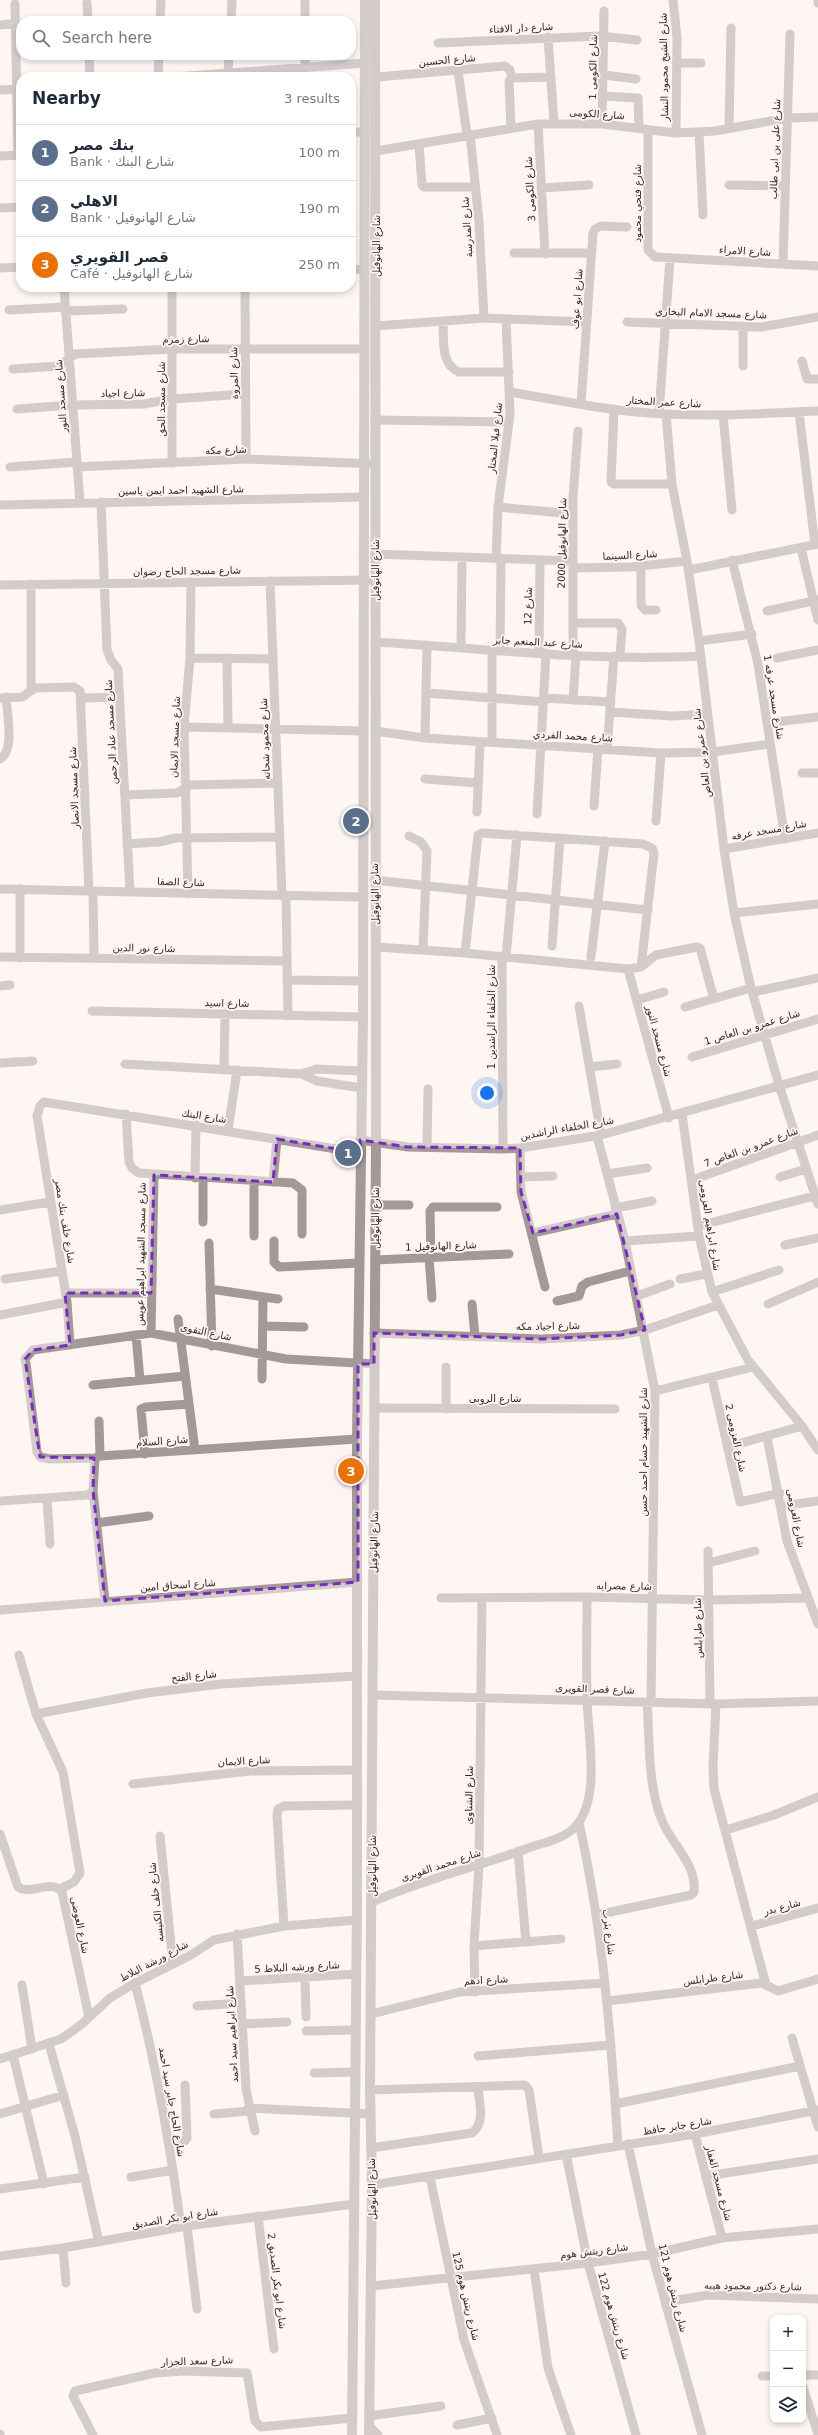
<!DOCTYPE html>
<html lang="en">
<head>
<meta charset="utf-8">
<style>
  :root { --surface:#fff; --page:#f6f6f7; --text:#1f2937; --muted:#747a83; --line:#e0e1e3; --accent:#db2777 }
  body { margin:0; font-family:"DejaVu Sans",Vazirmatn,sans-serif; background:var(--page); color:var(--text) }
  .controls { position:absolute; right:12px; bottom:12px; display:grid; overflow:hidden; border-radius:8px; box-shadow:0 2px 6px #0003 }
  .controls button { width:36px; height:36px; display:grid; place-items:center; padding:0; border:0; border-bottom:1px solid var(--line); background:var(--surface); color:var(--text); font:20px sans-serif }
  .you { position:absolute; left:487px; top:1093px; width:14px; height:14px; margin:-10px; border:3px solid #fff; border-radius:50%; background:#1a73e8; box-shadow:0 0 0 6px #1a73e833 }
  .badge { display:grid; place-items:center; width:26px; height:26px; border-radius:50%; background:var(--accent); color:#fff; font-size:13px; font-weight:700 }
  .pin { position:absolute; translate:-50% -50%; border:2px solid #fff; box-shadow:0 1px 4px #0006 }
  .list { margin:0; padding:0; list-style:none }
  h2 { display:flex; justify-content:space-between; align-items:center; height:52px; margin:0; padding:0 16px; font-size:17px }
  h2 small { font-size:13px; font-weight:400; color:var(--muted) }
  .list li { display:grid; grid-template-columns:26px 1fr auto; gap:12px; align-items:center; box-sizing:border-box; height:56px; padding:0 16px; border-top:1px solid var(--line) }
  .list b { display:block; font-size:15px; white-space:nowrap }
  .list p { margin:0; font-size:13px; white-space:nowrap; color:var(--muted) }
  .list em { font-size:13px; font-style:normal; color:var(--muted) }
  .icon { flex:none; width:22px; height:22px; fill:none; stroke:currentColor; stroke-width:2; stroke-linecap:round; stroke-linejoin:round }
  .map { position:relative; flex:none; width:818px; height:2435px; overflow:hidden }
  .search { position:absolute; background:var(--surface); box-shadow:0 2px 6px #0003; left:16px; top:16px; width:340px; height:44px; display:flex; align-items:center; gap:10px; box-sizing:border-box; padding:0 14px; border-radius:16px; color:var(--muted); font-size:15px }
  .panel { position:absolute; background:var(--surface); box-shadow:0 2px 6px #0003; left:16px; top:72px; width:340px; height:220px; border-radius:16px }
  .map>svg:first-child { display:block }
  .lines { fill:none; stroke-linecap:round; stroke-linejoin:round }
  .minor { stroke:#a29999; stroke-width:9 }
  .tertiary { stroke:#a29999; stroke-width:10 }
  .marked { fill:none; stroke:#7b2cbf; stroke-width:3; stroke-dasharray:8 5; stroke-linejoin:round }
  .labels { text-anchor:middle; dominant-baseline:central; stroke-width:3.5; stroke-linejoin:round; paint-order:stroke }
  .street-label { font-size:10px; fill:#302927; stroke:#fef5f3 }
</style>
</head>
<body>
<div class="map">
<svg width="818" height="2435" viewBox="0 0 818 2435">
  <rect width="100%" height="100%" fill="#fef5f3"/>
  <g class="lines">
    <path class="minor" d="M 305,0 L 305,21
      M 673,0 L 677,37 L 676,133
      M 818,0 L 818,3
      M 87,3 L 88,21
      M 15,4 L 18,155
      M 160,21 L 161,0
      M 231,21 L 232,0
      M 0,25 L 16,23
      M 548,37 L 554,123
      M 438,43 L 599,36 L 637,40
      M 89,55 L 90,77
      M 305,55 L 305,67
      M 676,63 L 701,63
      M 458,71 L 467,135
      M 228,73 L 229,55
      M 604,75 L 636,79
      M 158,77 L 159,55
      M 176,77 L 365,63
      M 377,77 L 505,66 L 510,70 L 512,78
      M 0,90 L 21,89
      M 603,96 L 638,98 L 639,128
      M 538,124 L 545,254
      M 602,124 L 604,11
      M 511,128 L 509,81 L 512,78 L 551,77
      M 729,128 L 731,28
      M 648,130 L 648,250 L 655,257 L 818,266
      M 351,132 L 365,132
      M 699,132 L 703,215
      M 470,134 L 479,222 L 484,318
      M 419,144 L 422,185 L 424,187 L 475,187
      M 376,151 L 538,124 L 602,124 L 676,133 L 715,131 L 787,118 L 818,117
      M 0,156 L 21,155
      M 729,185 L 785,186
      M 541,188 L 589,185
      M 0,208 L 21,207
      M 514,253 L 591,253
      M 783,264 L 790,34
      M 0,268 L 21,267
      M 351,270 L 364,269
      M 64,287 L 80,503
      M 172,287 L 172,463
      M 245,287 L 246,459
      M 9,310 L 65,307
      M 65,311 L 123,309
      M 443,321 C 444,339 440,364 459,372 L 509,372
      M 627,322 L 761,327 L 818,317
      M 376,326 L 484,318 L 586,322
      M 743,327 L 743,366
      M 802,361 L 807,379 L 818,379
      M 13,369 L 59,366 L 75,354 L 172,349 L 364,349
      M 510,392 C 562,401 614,412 666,414 C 717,417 768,413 818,411
      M 581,404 L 593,233 L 595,229 L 601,226 L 627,227
      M 17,409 L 72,405 L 144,404 L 172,399 L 245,394
      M 614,409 L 611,482 L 614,484 L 672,484
      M 799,412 L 815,545
      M 659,414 L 670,258
      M 666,414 L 672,484 L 687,561 L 699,641 L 724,849 L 734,913 L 751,988 L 779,1085 L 818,1204
      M 723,415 L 732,510
      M 375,420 L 509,422
      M 10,467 L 77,462
      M 77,467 L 246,459 L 375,464
      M 101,502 L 107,650 L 111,660 L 118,669 L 130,892
      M 0,505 L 363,497
      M 498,507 L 573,514
      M 801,548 L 818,620
      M 375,554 L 573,561
      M 496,559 L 498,507 L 510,414 L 506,320
      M 732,560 L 758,664 L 785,839
      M 641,566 L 641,605 L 645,610 L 656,610
      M 573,568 L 630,567 L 687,561
      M 689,570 L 818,544
      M 270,581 L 282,896
      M 0,585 L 375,580
      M 767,611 L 818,600
      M 573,623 L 618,623 L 622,629 L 620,656
      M 699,641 L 752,634
      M 375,642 C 483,648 592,662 700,656
      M 461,647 L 462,558
      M 500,651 L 501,559
      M 539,653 L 540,560
      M 573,655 L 573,497 L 578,431
      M 190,658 L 273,659
      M 227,658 L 228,728
      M 777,658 L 818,650
      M 31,690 L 31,584
      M 427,693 L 544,702
      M 0,698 L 22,697 L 35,688 L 74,687 L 80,691 L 89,891
      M 82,698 L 120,697
      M 544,698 L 611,702
      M 573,700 L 576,655
      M 610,712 L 672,716 L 708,714
      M 767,723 L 818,717
      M 184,727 L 362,731
      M 375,731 L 425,738 L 661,753 L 713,752 L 769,744
      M 425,738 L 427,645
      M 492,742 L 492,650
      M 607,749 L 614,656
      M 0,759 C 15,751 7,713 6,697
      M 802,773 L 818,773
      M 425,779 L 478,783
      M 125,795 L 177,793 L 190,785 L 278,783
      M 594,806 L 598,748
      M 477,812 L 480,742
      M 537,814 L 546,653
      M 656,821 L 661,753
      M 409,836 L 421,842 L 427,851 L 423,949
      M 127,844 L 159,842 L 176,838 L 280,837
      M 724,849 L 818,833
      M 374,880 L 648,910
      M 0,889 L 361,897
      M 20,889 L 20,958
      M 93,891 L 94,958
      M 188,894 L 184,727 L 190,658 L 191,582
      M 286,896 L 288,1016
      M 734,913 L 818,904
      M 552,946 L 560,838
      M 376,947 L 465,953 L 628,969 L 641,967 L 656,955 L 697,947 L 700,948 L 714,999
      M 465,953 L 478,835 L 482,833 L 643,844 L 652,848 L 654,853 L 641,967
      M 502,956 L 503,1149
      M 0,957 L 287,961
      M 506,957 L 517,835
      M 591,957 L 605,841
      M 628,969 L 669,1118
      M 287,980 L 363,981
      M 0,986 L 10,985
      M 753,992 L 818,978
      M 637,1000 L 664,992
      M 579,1006 L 601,1135
      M 685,1007 L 751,988
      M 92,1011 L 363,1017
      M 692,1057 L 818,1019
      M 0,1063 L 33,1061
      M 125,1064 L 301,1074 L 317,1069 L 361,1071
      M 590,1067 L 617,1064
      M 224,1070 L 225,1014
      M 301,1074 L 317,1081 L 361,1088
      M 126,1114 L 129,1162 L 132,1168 L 139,1173 L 293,1183 L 302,1190 L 302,1234
      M 682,1114 L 699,1236 L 712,1292 L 748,1360 L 802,1426 L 818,1450
      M 228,1131 L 237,1070
      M 597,1136 L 625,1241 L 655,1391 L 651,1702
      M 360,1140 L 408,1147 L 503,1149 L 520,1148 L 601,1135 L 818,1075
      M 427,1147 L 428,1089
      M 520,1148 L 521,1192 L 545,1287
      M 607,1174 L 647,1168
      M 521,1177 L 553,1176
      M 780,1177 L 806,1169
      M 195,1178 L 196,1125
      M 203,1178 L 203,1222
      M 692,1180 L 818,1135
      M 273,1182 L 277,1139
      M 375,1205 L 409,1205
      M 615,1208 L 652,1201
      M 0,1210 L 50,1202
      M 698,1226 L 818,1195
      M 533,1233 L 617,1214
      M 254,1236 L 254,1181
      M 274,1241 L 274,1262 L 279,1267 L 359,1263
      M 625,1241 L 699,1236
      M 209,1243 L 212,1346
      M 785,1245 L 818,1238
      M 429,1257 L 432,1298
      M 431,1257 L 430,1211 L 433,1207 L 497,1207
      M 375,1260 L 509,1254
      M 5,1279 L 62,1271
      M 680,1279 L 706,1274
      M 210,1289 L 278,1299
      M 712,1292 L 779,1270
      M 65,1293 L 151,1293
      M 637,1296 L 670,1284
      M 557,1301 L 579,1296 L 582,1286 L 588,1282 L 630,1271
      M 472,1304 L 475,1336
      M 768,1304 L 818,1282
      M 0,1315 L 67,1302
      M 178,1319 L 195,1450
      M 263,1326 L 304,1327
      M 151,1333 L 154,1175
      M 374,1333 L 542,1339 L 621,1335 L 645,1330 L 718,1305
      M 136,1335 L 140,1380
      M 70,1345 L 67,1302 L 37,1116 L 40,1106 L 44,1102 L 361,1153
      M 446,1367 L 446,1409
      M 712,1378 L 740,1502 L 780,1493
      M 262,1379 L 263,1297
      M 93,1385 L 185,1376
      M 655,1391 L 753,1367
      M 375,1408 L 615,1409
      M 99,1421 L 100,1456
      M 767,1437 L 787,1541 L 818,1624
      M 727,1447 L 802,1426
      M 145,1454 L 141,1409 L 146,1407 L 189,1404
      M 95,1458 L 50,1459 L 40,1457 L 37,1452 L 26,1363 L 25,1359 L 33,1350 L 151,1333 L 286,1359 L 374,1364
      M 93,1491 L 105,1601
      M 47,1498 L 50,1544
      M 0,1501 L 88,1495 L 93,1491 L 95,1458 L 100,1456 L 357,1439
      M 782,1506 L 818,1501
      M 96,1523 L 149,1516
      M 708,1551 L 710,1704
      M 708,1563 L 755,1551
      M 441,1598 L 587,1597 L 709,1600 L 807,1598
      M 0,1610 L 358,1582
      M 19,1655 L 36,1714 L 63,1772 L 80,1873 L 74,1882 L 60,1889
      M 372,1695 L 716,1704 L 818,1701
      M 716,1704 L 713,1766 L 714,1789 L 766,1985
      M 36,1714 L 147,1693 L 221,1684 L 357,1676
      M 133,1784 L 250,1771 L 357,1770
      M 579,1823 C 603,1929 611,2038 618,2146
      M 726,1830 L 774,1815 L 818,1797
      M 0,1834 L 18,1887 C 30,1896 52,1878 62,1892 L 89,2017
      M 160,1836 L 173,1964
      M 518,1851 L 526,1942
      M 372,1902 C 422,1880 475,1867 526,1849 C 541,1843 561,1840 573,1829 C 603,1801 587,1733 587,1697 C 586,1664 587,1630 587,1597
      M 596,1915 L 691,1895 L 694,1892 C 697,1865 673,1845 663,1823 C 647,1786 650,1741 647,1702
      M 284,1926 L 277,1816 L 278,1809 L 284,1806 L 357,1805
      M 752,1926 L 818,1908
      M 237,1934 L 246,2089 L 255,2131
      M 474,1946 L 561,1939
      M 305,1978 L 306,2017
      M 240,1981 L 356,1974
      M 135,1983 C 156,2064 170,2144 181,2227
      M 22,1985 L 32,2049
      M 475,1992 L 474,1946 L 479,1865 L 482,1598
      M 607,2001 L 762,1983 L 778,1991 L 818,1979
      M 197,2006 L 241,2003
      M 371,2014 L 460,1992 L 605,1983
      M 242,2024 L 287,2022
      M 306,2031 L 355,2030
      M 792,2038 L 818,2127
      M 49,2044 L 75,2136 L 99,2242
      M 13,2055 L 44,2184
      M 478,2056 L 611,2045
      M 0,2059 L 61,2039 L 82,2024 L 110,1998 L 135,1983 L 191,1955 L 214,1940 L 284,1926 L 357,1920
      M 314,2073 L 355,2072
      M 370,2090 L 525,2085 L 529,2090 L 539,2157
      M 615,2104 L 800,2066
      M 248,2108 L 370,2114
      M 0,2114 L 64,2095
      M 214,2114 L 249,2111
      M 695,2134 L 722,2238
      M 170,2143 L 185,2141 L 187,2138 L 185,2085
      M 628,2144 L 652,2254 L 702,2435
      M 371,2148 L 472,2133 C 486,2122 479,2103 478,2088
      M 566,2154 L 588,2263 L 636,2435
      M 706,2176 L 818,2159
      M 131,2177 L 173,2170
      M 430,2177 L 464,2340 L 497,2435
      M 372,2185 L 695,2134 L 818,2110
      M 0,2189 L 85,2177
      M 258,2216 L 274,2349
      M 187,2226 L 197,2309
      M 63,2248 L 66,2283
      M 0,2256 L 63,2248 L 187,2226 L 354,2204
      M 534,2269 L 548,2368 L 571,2435
      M 372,2286 L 588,2263 L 652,2254 L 722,2238 L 818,2229
      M 665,2302 L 708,2295 L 818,2299
      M 803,2375 L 818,2375
      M 762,2376 L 773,2376
      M 803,2387 L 818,2434
      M 369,2416 L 441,2406
      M 457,2425 L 492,2418
      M 369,2426 L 378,2435
      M 0,2434 L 0,2435
      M 93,2435 L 73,2396 L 75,2391 L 155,2373 L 184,2371 L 247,2373 L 255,2421 L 261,2427 L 352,2418"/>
    <path class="tertiary" d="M 352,2435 L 357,1902 L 357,1439 L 363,1017 L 365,0
      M 369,2435 L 372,2185 L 370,2090 L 376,1142 L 375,0"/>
  </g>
  <path d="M0 0H818V2435H0ZM 277,1139 L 361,1153 L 360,1140 L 408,1147 L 520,1148 L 521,1192 L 533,1233 L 617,1214 L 645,1330 L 621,1335 L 542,1339 L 374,1333 L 374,1364 L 358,1364 L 358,1582 L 105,1601 L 93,1491 L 94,1458 L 40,1457 L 25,1359 L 33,1350 L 70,1345 L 65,1293 L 151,1293 L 154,1175 L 273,1182 Z" fill="#fef5f3" fill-opacity=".55" fill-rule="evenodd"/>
  <path class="marked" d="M 277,1139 L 361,1153 L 360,1140 L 408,1147 L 520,1148 L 521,1192 L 533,1233 L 617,1214 L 645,1330 L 621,1335 L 542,1339 L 374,1333 L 374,1364 L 358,1364 L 358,1582 L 105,1601 L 93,1491 L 94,1458 L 40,1457 L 25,1359 L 33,1350 L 70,1345 L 65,1293 L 151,1293 L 154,1175 L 273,1182 Z"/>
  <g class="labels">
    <g class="street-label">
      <text transform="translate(521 28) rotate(-3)">شارع دار الافتاء</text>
      <text transform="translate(447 60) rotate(-5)">شارع الحسين</text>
      <text transform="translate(593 67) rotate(-89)">شارع الكومى 1</text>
      <text transform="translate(664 67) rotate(-91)">شارع الشيخ محمود النشار</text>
      <text transform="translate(597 114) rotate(4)">شارع الكومى</text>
      <text transform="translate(775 149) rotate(-88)">شارع على بن ابى طالب</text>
      <text transform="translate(530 189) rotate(-93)">شارع الكومى 3</text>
      <text transform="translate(637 203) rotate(-90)">شارع فتحي محمود</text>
      <text transform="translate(467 227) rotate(-94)">شارع المدرسة</text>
      <text transform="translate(376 246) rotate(-90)">شارع الهانوفيل</text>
      <text transform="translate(745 251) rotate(3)">شارع الامراء</text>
      <text transform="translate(577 299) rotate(-86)">شارع ابو عوف</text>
      <text transform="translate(711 313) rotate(2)">شارع مسجد الامام البخاري</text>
      <text transform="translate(186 339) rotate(-1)">شارع زمزم</text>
      <text transform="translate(234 373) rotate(-91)">شارع المروة</text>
      <text transform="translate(123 393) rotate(-1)">شارع اجياد</text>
      <text transform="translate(61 396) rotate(-94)">شارع مسجد النور</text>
      <text transform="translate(161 399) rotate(-90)">شارع مسجد الحق</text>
      <text transform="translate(664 402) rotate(3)">شارع عمر المختار</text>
      <text transform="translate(495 438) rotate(-84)">شارع فيلا المختار</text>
      <text transform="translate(226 450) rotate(-2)">شارع مكه</text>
      <text transform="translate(181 490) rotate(-1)">شارع الشهيد احمد ايمن ياسين</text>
      <text transform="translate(562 543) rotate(-89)">شارع الهانوفيل 2000</text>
      <text transform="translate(630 555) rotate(-3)">شارع السينما</text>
      <text transform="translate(375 570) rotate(-90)">شارع الهانوفيل</text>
      <text transform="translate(187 571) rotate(-1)">شارع مسجد الحاج رضوان</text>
      <text transform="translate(528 606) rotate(-89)">شارع 12</text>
      <text transform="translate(538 642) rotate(3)">شارع عبد المنعم جابر</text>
      <text transform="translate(774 697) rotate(81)">شارع مسجد عرفه 1</text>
      <text transform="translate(111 732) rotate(-93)">شارع مسجد عباد الرحمن</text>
      <text transform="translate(573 736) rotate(3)">شارع محمد الفردي</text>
      <text transform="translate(175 737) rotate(-88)">شارع مسجد الايمان</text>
      <text transform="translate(265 739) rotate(-92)">شارع محمود شحاته</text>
      <text transform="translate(702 753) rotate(-97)">شارع عمرو بن العاص</text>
      <text transform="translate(74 788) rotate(-92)">شارع مسجد الانصار</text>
      <text transform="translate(769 830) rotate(-10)">شارع مسجد عرفه</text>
      <text transform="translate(181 882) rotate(2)">شارع الصفا</text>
      <text transform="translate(375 894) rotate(-91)">شارع الهانوفيل</text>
      <text transform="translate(144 948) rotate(1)">شارع نور الدين</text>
      <text transform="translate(227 1003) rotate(1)">شارع اسيد</text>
      <text transform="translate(491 1017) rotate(-90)">شارع الخلفاء الراشدين 1</text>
      <text transform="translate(752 1027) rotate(-17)">شارع عمرو بن العاص 1</text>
      <text transform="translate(659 1041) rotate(75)">شارع مسجد النور</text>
      <text transform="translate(204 1116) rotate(9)">شارع البنك</text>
      <text transform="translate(567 1128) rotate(-10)">شارع الخلفاء الراشدين</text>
      <text transform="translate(751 1147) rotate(-20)">شارع عمرو بن العاص 7</text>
      <text transform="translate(375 1218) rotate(-90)">شارع الهانوفيل</text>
      <text transform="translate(65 1221) rotate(81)">شارع خلف بنك مصر</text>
      <text transform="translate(710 1225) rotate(81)">شارع ابراهيم العزومى</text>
      <text transform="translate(441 1246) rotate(-2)">شارع الهانوفيل 1</text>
      <text transform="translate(141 1254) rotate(-89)">شارع مسجد الشهيد ابراهيم عويس</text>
      <text transform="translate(548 1326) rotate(-1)">شارع اجياد مكه</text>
      <text transform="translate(206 1332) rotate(12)">شارع التقوى</text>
      <text x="495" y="1398">شارع الروبى</text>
      <text transform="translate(736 1438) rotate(78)">شارع العزومى 2</text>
      <text transform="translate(162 1441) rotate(-4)">شارع السلام</text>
      <text transform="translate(643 1452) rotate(-90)">شارع الشهيد حسام احمد حسن</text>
      <text transform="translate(796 1518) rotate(79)">شارع العزومى</text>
      <text transform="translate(374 1542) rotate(-89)">شارع الهانوفيل</text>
      <text transform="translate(178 1585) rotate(-4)">شارع اسحاق امين</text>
      <text transform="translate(624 1586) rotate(1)">شارع مصرايه</text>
      <text transform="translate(698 1628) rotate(-91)">شارع طرابلس</text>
      <text transform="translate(194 1676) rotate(-6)">شارع الفتح</text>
      <text transform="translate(595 1689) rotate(2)">شارع قصر القويرى</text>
      <text transform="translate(244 1761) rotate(-3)">شارع الايمان</text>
      <text transform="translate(469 1795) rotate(-89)">شارع الشناوى</text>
      <text transform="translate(441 1865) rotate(-18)">شارع محمد القويرى</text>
      <text transform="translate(372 1866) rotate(-90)">شارع الهانوفيل</text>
      <text transform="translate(156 1902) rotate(-96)">شارع خلف الكنيسه</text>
      <text transform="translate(782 1907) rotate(-15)">شارع بدر</text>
      <text transform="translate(80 1925) rotate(78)">شارع العوضى</text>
      <text transform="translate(609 1932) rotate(83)">شارع يثرب</text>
      <text transform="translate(154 1961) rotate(-28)">شارع ورشة البلاط</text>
      <text transform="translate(297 1967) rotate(-3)">5 شارع ورشه البلاط</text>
      <text transform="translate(713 1978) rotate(-7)">شارع طرابلس</text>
      <text transform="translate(486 1980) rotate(-3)">شارع ادهم</text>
      <text transform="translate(232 2034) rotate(-93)">شارع ابراهيم سيد احمد</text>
      <text transform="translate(172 2102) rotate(80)">شارع الحاج جابر سيد احمد</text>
      <text transform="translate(677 2126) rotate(-9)">شارع جابر حافظ</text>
      <text transform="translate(719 2183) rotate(75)">شارع مسجد الغفار</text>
      <text transform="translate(372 2189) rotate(-91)">شارع الهانوفيل</text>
      <text transform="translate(175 2218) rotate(-9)">شارع ابو بكر الصديق</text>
      <text transform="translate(594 2251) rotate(-7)">شارع ريتش هوم</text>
      <text transform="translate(277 2281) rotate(83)">شارع ابو بكر الصديق 2</text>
      <text transform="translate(753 2286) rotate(1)">شارع دكتور محمود هيبه</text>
      <text transform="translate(673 2288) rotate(76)">شارع ريتش هوم 121</text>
      <text transform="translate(466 2296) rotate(77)">شارع ريتش هوم 125</text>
      <text transform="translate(614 2316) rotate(74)">شارع ريتش هوم 122</text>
      <text transform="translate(197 2361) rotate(-2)">شارع سعد الجزار</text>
    </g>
  </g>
</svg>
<div class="controls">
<button>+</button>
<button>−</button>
<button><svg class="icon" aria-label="layers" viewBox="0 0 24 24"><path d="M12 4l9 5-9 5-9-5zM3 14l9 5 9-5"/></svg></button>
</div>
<div class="you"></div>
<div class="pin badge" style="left:348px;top:1153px;background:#5c6f8a">1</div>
<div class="pin badge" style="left:356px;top:821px;background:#5c6f8a">2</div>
<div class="pin badge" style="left:351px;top:1471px;background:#e8710a">3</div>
<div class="search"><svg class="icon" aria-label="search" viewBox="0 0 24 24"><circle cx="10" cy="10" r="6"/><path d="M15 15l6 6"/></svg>Search here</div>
<section class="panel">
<h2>Nearby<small>3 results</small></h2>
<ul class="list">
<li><span class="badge" style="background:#5c6f8a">1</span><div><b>بنك مصر</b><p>Bank · شارع البنك</p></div><em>100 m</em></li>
<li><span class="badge" style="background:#5c6f8a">2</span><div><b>الاهلي</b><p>Bank · شارع الهانوفيل</p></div><em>190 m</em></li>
<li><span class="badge" style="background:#e8710a">3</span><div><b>قصر القويري</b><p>Café · شارع الهانوفيل</p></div><em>250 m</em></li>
</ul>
</section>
</div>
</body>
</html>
